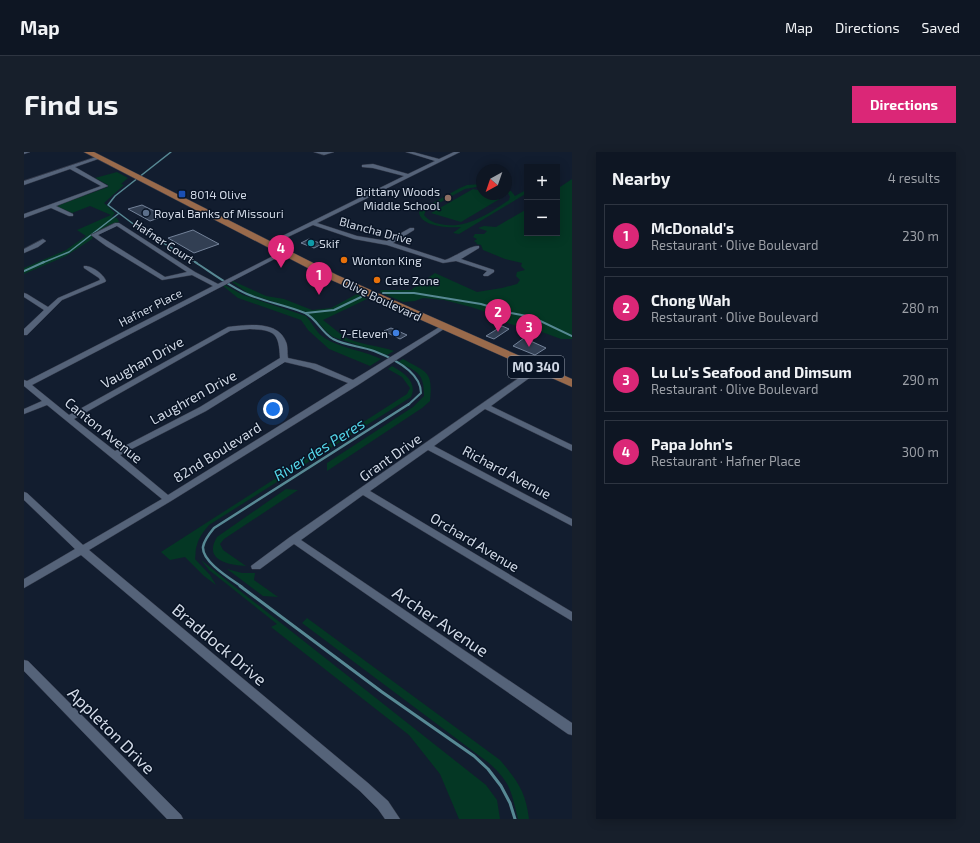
<!DOCTYPE html>
<html lang="en">
<head>
<meta charset="utf-8">
<style>
  :root { --surface:#0e1623; --page:#171f2b; --text:#f1f3f6; --muted:#9b9fa6; --line:#2e3541; --accent:#db2777 }
  body { margin:0; font-family:"Exo 2",sans-serif; background:var(--page); color:var(--text) }
  .controls { position:absolute; right:12px; top:12px; display:grid; overflow:hidden; border-radius:0px; box-shadow:0 2px 10px #0003 }
  .controls button { width:36px; height:36px; display:grid; place-items:center; padding:0; border:0; border-bottom:1px solid var(--line); background:var(--surface); color:var(--text); font:20px sans-serif }
  .compass { position:absolute; left:452px; top:12px; width:36px; height:36px; border-radius:50%; background:var(--surface); box-shadow:0 2px 10px #0003; rotate:220deg }
  .you { position:absolute; left:249px; top:257px; width:14px; height:14px; margin:-10px; border:3px solid #fff; border-radius:50%; background:#1a73e8; box-shadow:0 0 0 6px #1a73e833 }
  .badge { display:grid; place-items:center; width:26px; height:26px; border-radius:50%; background:var(--accent); color:#fff; font-size:13px; font-weight:700 }
  .pin { position:absolute; translate:-50% -33px; filter:drop-shadow(0 1px 2px #0008) }
  .pin::after { content:''; position:absolute; top:21px; width:14px; height:12px; background:inherit; clip-path:polygon(0 0,100% 0,50% 100%) }
  .list { margin:0; padding:0; list-style:none }
  h2 { display:flex; justify-content:space-between; align-items:center; height:52px; margin:0; padding:0 16px; font-size:17px }
  h2 small { font-size:13px; font-weight:400; color:var(--muted) }
  .list li { display:grid; grid-template-columns:26px 1fr auto; gap:12px; align-items:center; box-sizing:border-box; height:64px; margin:0 8px 8px; padding:0 8px; border:1px solid var(--line); border-radius:0px }
  .list b { display:block; font-size:15px; white-space:nowrap }
  .list p { margin:0; font-size:13px; white-space:nowrap; color:var(--muted) }
  .list em { font-size:13px; font-style:normal; color:var(--muted) }
  .map { position:relative; flex:none; width:548px; height:667px; overflow:hidden; border-radius:0px }
  header { display:flex; align-items:center; gap:24px; box-sizing:border-box; height:56px; padding:0 20px; background:var(--surface); border-bottom:1px solid var(--line) }
  header strong { font-size:19px }
  nav { display:flex; gap:22px; margin-inline-start:auto; font-size:14px }
  .intro { display:flex; align-items:center; justify-content:space-between; box-sizing:border-box; height:96px; padding:0 24px }
  h1 { margin:0; font-size:28px }
  .button { padding:10px 18px; border-radius:0px; background:var(--accent); color:#fff; font-size:14px; font-weight:700 }
  main { display:flex; gap:24px; padding:0 24px }
  aside { flex:1; background:var(--surface); border-radius:0px; box-shadow:0 2px 10px #0003 }
  .map>svg:first-child { display:block }
  .green { fill:#043724 }
  .lines { fill:none; stroke-linecap:round; stroke-linejoin:round }
  .stream-far3 { stroke:#578994; stroke-width:1.5 }
  .stream-far2 { stroke:#578994; stroke-width:2 }
  .stream-far1 { stroke:#578994; stroke-width:2.5 }
  .stream { stroke:#578994; stroke-width:3 }
  .building { fill:#323f53; stroke:#738299 }
  .minor-casing { stroke:#333949; stroke-width:1 }
  .primary-casing { stroke:#333949; stroke-width:1 }
  .minor { fill:#556379; fill-rule:evenodd }
  .primary { fill:#996a4b; fill-rule:evenodd }
  .transit-dot { fill:#1a4fb4; stroke:#091425; stroke-width:1.5 }
  .education-dot { fill:#8d6e63; stroke:#091425; stroke-width:1.5 }
  .service-dot { fill:#5c6f8a; stroke:#091425; stroke-width:1.5 }
  .culture-dot { fill:#0f9aa8; stroke:#091425; stroke-width:1.5 }
  .food-dot { fill:#e8710a; stroke:#091425; stroke-width:1.5 }
  .shop-dot { fill:#3f7fe0; stroke:#091425; stroke-width:1.5 }
  .labels { text-anchor:middle; dominant-baseline:central; stroke-width:3; stroke-linejoin:round; paint-order:stroke }
  .far-poi-label { font-size:12px; fill:#d1d9e6; stroke:#091425; text-anchor:start }
  .far-street-label { font-size:12px; fill:#d1d9e6; stroke:#091425 }
  .shield { fill:#091425; stroke:#959eac; stroke-width:1 }
  .shield-label { font-size:13px; font-weight:bold; fill:#d1d9e6 }
  .street-label { font-size:14px; fill:#d1d9e6; stroke:#091425 }
  .water-label { font-size:15px; font-style:italic; fill:#54d6e9; stroke:#091425 }
  .near-street-label { font-size:17px; fill:#d1d9e6; stroke:#091425 }
</style>
</head>
<body>
<header>
<strong>Map</strong>
<nav><a>Map</a><a>Directions</a><a>Saved</a></nav>
</header>
<div class="intro"><h1>Find us</h1><a class="button">Directions</a></div>
<main>
<div class="map">
<svg width="548" height="667" viewBox="0 0 548 667">
  <rect width="100%" height="100%" fill="#121d2f"/>
  <path class="green" d="M 93,20 L 104,26 L 97,32 L 100,33 L 80,51 L 91,61 L 88,65 L 93,66 L 95,70 L 81,75 L 69,84 L 68,87 L 42,104 L 0,122 L 0,116 L 42,98 L 62,84 L 53,78 L 87,63 L 66,54 L 48,61 L 32,54 L 84,35 L 84,33 L 71,26 Z
    M 548,27 L 548,187 L 537,187 L 507,176 L 496,175 L 470,167 L 468,162 L 447,155 L 420,148 L 399,146 L 391,149 L 379,150 L 356,140 L 357,138 L 387,138 L 411,121 L 453,140 L 478,136 L 493,132 L 496,128 L 492,124 L 493,120 L 501,118 L 497,114 L 498,111 L 481,107 L 459,98 L 457,93 L 452,92 L 453,91 L 450,89 L 453,87 L 449,85 L 451,82 L 460,82 L 463,79 L 454,76 L 460,74 L 472,75 L 503,57 L 503,81 L 533,81 L 533,37 Z
    M 458,32 L 458,34 L 441,37 L 402,58 L 400,63 C 404,68 410,71 416,72 C 442,78 464,62 485,48 L 486,45 L 482,37 L 487,39 L 491,44 L 502,38 L 503,41 L 435,82 L 429,81 L 437,75 C 426,76 396,75 395,60 L 398,57 L 436,36 L 443,33 Z
    M 449,37 L 458,39 L 458,42 L 467,42 L 479,45 L 437,70 L 407,61 Z
    M 209,129 L 242,144 L 260,147 L 288,158 L 307,156 L 333,142 L 343,147 L 299,168 C 306,173 312,179 319,184 C 333,193 354,193 370,199 L 363,203 L 309,185 C 299,178 293,167 282,160 L 225,142 L 208,130 Z
    M 201,133 L 219,143 L 282,164 C 288,170 291,179 298,184 C 311,195 341,199 357,207 L 346,214 L 305,197 L 284,178 L 277,168 L 214,146 L 199,134 Z
    M 379,207 C 403,221 409,218 406,249 L 398,256 L 303,319 L 303,311 L 389,255 L 400,244 C 400,221 394,220 374,210 Z
    M 368,214 C 380,221 394,230 387,245 L 185,373 C 180,379 175,385 173,393 C 171,398 172,402 171,407 L 186,423 L 192,433 L 180,424 L 161,405 L 146,408 L 137,400 L 383,242 L 386,236 L 378,225 L 364,217 Z
    M 262,337 L 274,338 L 200,387 L 196,392 L 199,398 L 222,414 C 204,413 179,408 193,385 Z
    M 177,408 L 462,633 L 473,648 L 476,667 L 435,667 L 416,622 L 385,583 L 247,475 L 253,472 L 185,418 Z
    M 203,417 L 218,421 L 231,421 L 230,428 L 254,445 L 239,444 Z
    M 283,466 L 476,608 C 493,628 502,640 505,667 L 494,667 C 487,639 487,631 465,611 L 278,471 Z"/>
  <g class="lines">
    <path class="stream-far3" d="M 147,0 L 91,44 L 84,53 L 116,77 L 173,111
      M 18,111 L 45,100 L 94,62"/>
    <path class="stream-far2" d="M 171,110 C 188,121 205,134 223,142 C 241,150 262,153 281,161 C 293,167 297,180 309,187 C 322,194 337,194 350,199 C 368,206 397,220 397,241 L 384,253
      M 0,119 L 20,110
      M 359,141 L 390,141 L 457,152 L 487,161 L 508,165 L 548,184
      M 282,161 L 310,158 L 337,145"/>
    <path class="stream-far1" d="M 218,435 C 207,427 178,410 179,395 C 180,388 185,382 190,376 L 385,252"/>
    <path class="stream" d="M 216,434 L 358,540 L 450,604 L 464,617 L 477,634 L 486,651 L 491,667"/>
  </g>
  <path class="building" d="M 118,53 L 140,64 L 126,69 L 104,57 Z
    M 169,78 L 195,92 L 170,101 L 144,86 Z
    M 285,87 L 298,92 L 290,96 L 277,91 Z
    M 478,174 L 485,177 L 470,187 L 462,184 Z
    M 367,176 L 383,183 L 376,187 L 360,179 Z
    M 500,186 L 522,196 L 511,203 L 489,194 Z"/>
  <g class="lines">
    <defs>
      <path id="minor" d="M 0,0 L 6,0 L 0,2 Z
        M 290,0 L 310,0 L 300,3 Z
        M 382,0 L 389,0 L 415,7 L 430,0 L 436,0 L 293,71 L 333,84 L 363,89 L 386,76 L 390,76 L 390,78 L 369,91 L 421,108 C 431,105 446,93 455,94 L 455,96 L 437,107 L 470,118 L 470,120 L 464,124 L 460,124 L 459,123 L 463,119 L 432,109 L 419,111 L 363,93 L 330,87 L 289,73 L 247,93 L 242,92 L 380,24 L 349,16 L 338,15 L 338,13 L 349,12 L 384,22 L 411,9 Z
        M 75,4 L 77,5 L 77,6 L 51,15 L 84,34 L 32,54 L 49,62 L 49,64 L 45,64 L 27,56 L 0,66 L 0,62 L 77,34 L 46,17 L 0,33 L 0,29 Z
        M 91,71 L 95,71 L 171,120 L 194,132 L 259,99 L 264,100 L 8,233 L 45,263 L 204,175 C 222,173 254,168 262,190 C 264,194 263,200 264,206 L 292,212 L 329,228 L 417,174 L 421,174 L 423,175 L 334,233 L 147,349 L 65,398 L 344,631 L 364,649 L 376,667 L 361,667 L 354,657 L 336,639 L 57,403 L 0,436 L 0,427 L 51,397 L 0,348 L 0,340 L 3,341 L 59,393 L 138,347 L 23,253 L 0,262 L 0,257 L 18,249 L 0,234 L 0,228 L 3,229 L 189,134 L 168,123 L 138,128 L 82,94 L 67,83 ZM 93,74 L 163,120 L 141,125 L 74,83 ZM 226,177 C 251,178 255,181 256,206 L 176,255 L 91,299 L 50,267 L 206,179 ZM 261,210 L 286,216 L 324,231 L 144,343 L 96,303 L 182,259 Z
        M 19,87 L 22,89 L 14,95 L 0,101 L 0,97 Z
        M 60,114 C 67,113 80,122 82,129 L 81,130 L 38,148 L 3,183 L 0,183 L 0,177 L 20,158 L 0,145 L 0,141 L 3,142 L 24,155 L 34,146 L 76,128 L 75,126 L 60,116 Z
        M 512,214 L 518,214 L 519,216 L 467,254 L 548,293 L 548,299 L 461,257 L 410,294 L 548,367 L 548,374 L 404,298 L 346,339 L 548,460 L 548,469 L 339,343 L 277,388 L 548,571 L 548,583 L 544,582 L 270,392 L 236,417 L 228,417 L 227,414 L 266,385 Z
        M 0,508 L 4,509 L 157,663 L 159,667 L 143,667 L 0,519 Z"/>
      <path id="primary" d="M 60,0 L 70,0 L 313,123 L 548,227 L 548,235 L 305,127 Z"/>
    </defs>
    <use href="#minor" class="minor-casing"/>
    <use href="#primary" class="primary-casing"/>
    <use href="#minor" class="minor"/>
    <use href="#primary" class="primary"/>
  </g>
  <rect class="transit-dot" x="154" y="38" width="8" height="8" rx="2"/>
  <circle class="education-dot" cx="424" cy="46" r="4"/>
  <circle class="service-dot" cx="122" cy="61" r="4"/>
  <circle class="culture-dot" cx="287" cy="91" r="4"/>
  <g class="food-dot">
    <circle cx="320" cy="108" r="4"/>
    <circle cx="353" cy="128" r="4"/>
  </g>
  <circle class="shop-dot" cx="372" cy="181" r="4"/>
  <g class="labels">
    <g class="far-poi-label">
      <text x="416" y="39" text-anchor="end">Brittany Woods<tspan x="416" dy="14">Middle School</tspan></text>
      <text x="166" y="42">8014 Olive</text>
      <text x="130" y="61">Royal Banks of Missouri</text>
      <text x="295" y="91">Skif</text>
      <text x="328" y="108">Wonton King</text>
      <text x="361" y="128">Cate Zone</text>
      <text x="364" y="181" text-anchor="end">7-Eleven</text>
    </g>
    <g class="far-street-label">
      <text transform="translate(352 78) rotate(15)">Blancha Drive</text>
      <text transform="translate(140 89) rotate(33)">Hafner Court</text>
      <text transform="translate(358 147) rotate(25)">Olive Boulevard</text>
      <text transform="translate(126 155) rotate(-27)">Hafner Place</text>
    </g>
    <rect class="shield" x="484" y="204" width="56" height="22" rx="3"/>
    <g class="shield-label">
      <text x="512" y="215">MO 340</text>
    </g>
    <g class="street-label">
      <text transform="translate(118 210) rotate(-29)">Vaughan Drive</text>
      <text transform="translate(169 245) rotate(-29)">Laughren Drive</text>
      <text transform="translate(80 278) rotate(39)">Canton Avenue</text>
      <text transform="translate(193 300) rotate(-32)">82nd Boulevard</text>
      <text transform="translate(366 305) rotate(-35)">Grant Drive</text>
      <text transform="translate(483 320) rotate(28)">Richard Avenue</text>
      <text transform="translate(451 390) rotate(31)">Orchard Avenue</text>
    </g>
    <g class="water-label">
      <text transform="translate(295 297) rotate(-32)">River des Peres</text>
    </g>
    <g class="near-street-label">
      <text transform="translate(417 469) rotate(34)">Archer Avenue</text>
      <text transform="translate(196 492) rotate(40)">Braddock Drive</text>
      <text transform="translate(88 578) rotate(45)">Appleton Drive</text>
    </g>
  </g>
</svg>
<div class="controls">
<button>+</button>
<button>−</button>
</div>
<svg class="compass" viewBox="-18 -18 36 36"><path d="M0-13l5 13h-10z" fill="#e53935"/><path d="M0 13l5-13h-10z" fill="#9b9fa6"/></svg>
<div class="you"></div>
<div class="pin badge" style="left:295px;top:143px">1</div>
<div class="pin badge" style="left:474px;top:180px">2</div>
<div class="pin badge" style="left:505px;top:195px">3</div>
<div class="pin badge" style="left:257px;top:116px">4</div>
</div>
<aside>
<h2>Nearby<small>4 results</small></h2>
<ul class="list">
<li><span class="badge">1</span><div><b>McDonald's</b><p>Restaurant · Olive Boulevard</p></div><em>230 m</em></li>
<li><span class="badge">2</span><div><b>Chong Wah</b><p>Restaurant · Olive Boulevard</p></div><em>280 m</em></li>
<li><span class="badge">3</span><div><b>Lu Lu's Seafood and Dimsum</b><p>Restaurant · Olive Boulevard</p></div><em>290 m</em></li>
<li><span class="badge">4</span><div><b>Papa John's</b><p>Restaurant · Hafner Place</p></div><em>300 m</em></li>
</ul>
</aside>
</main>
</body>
</html>
